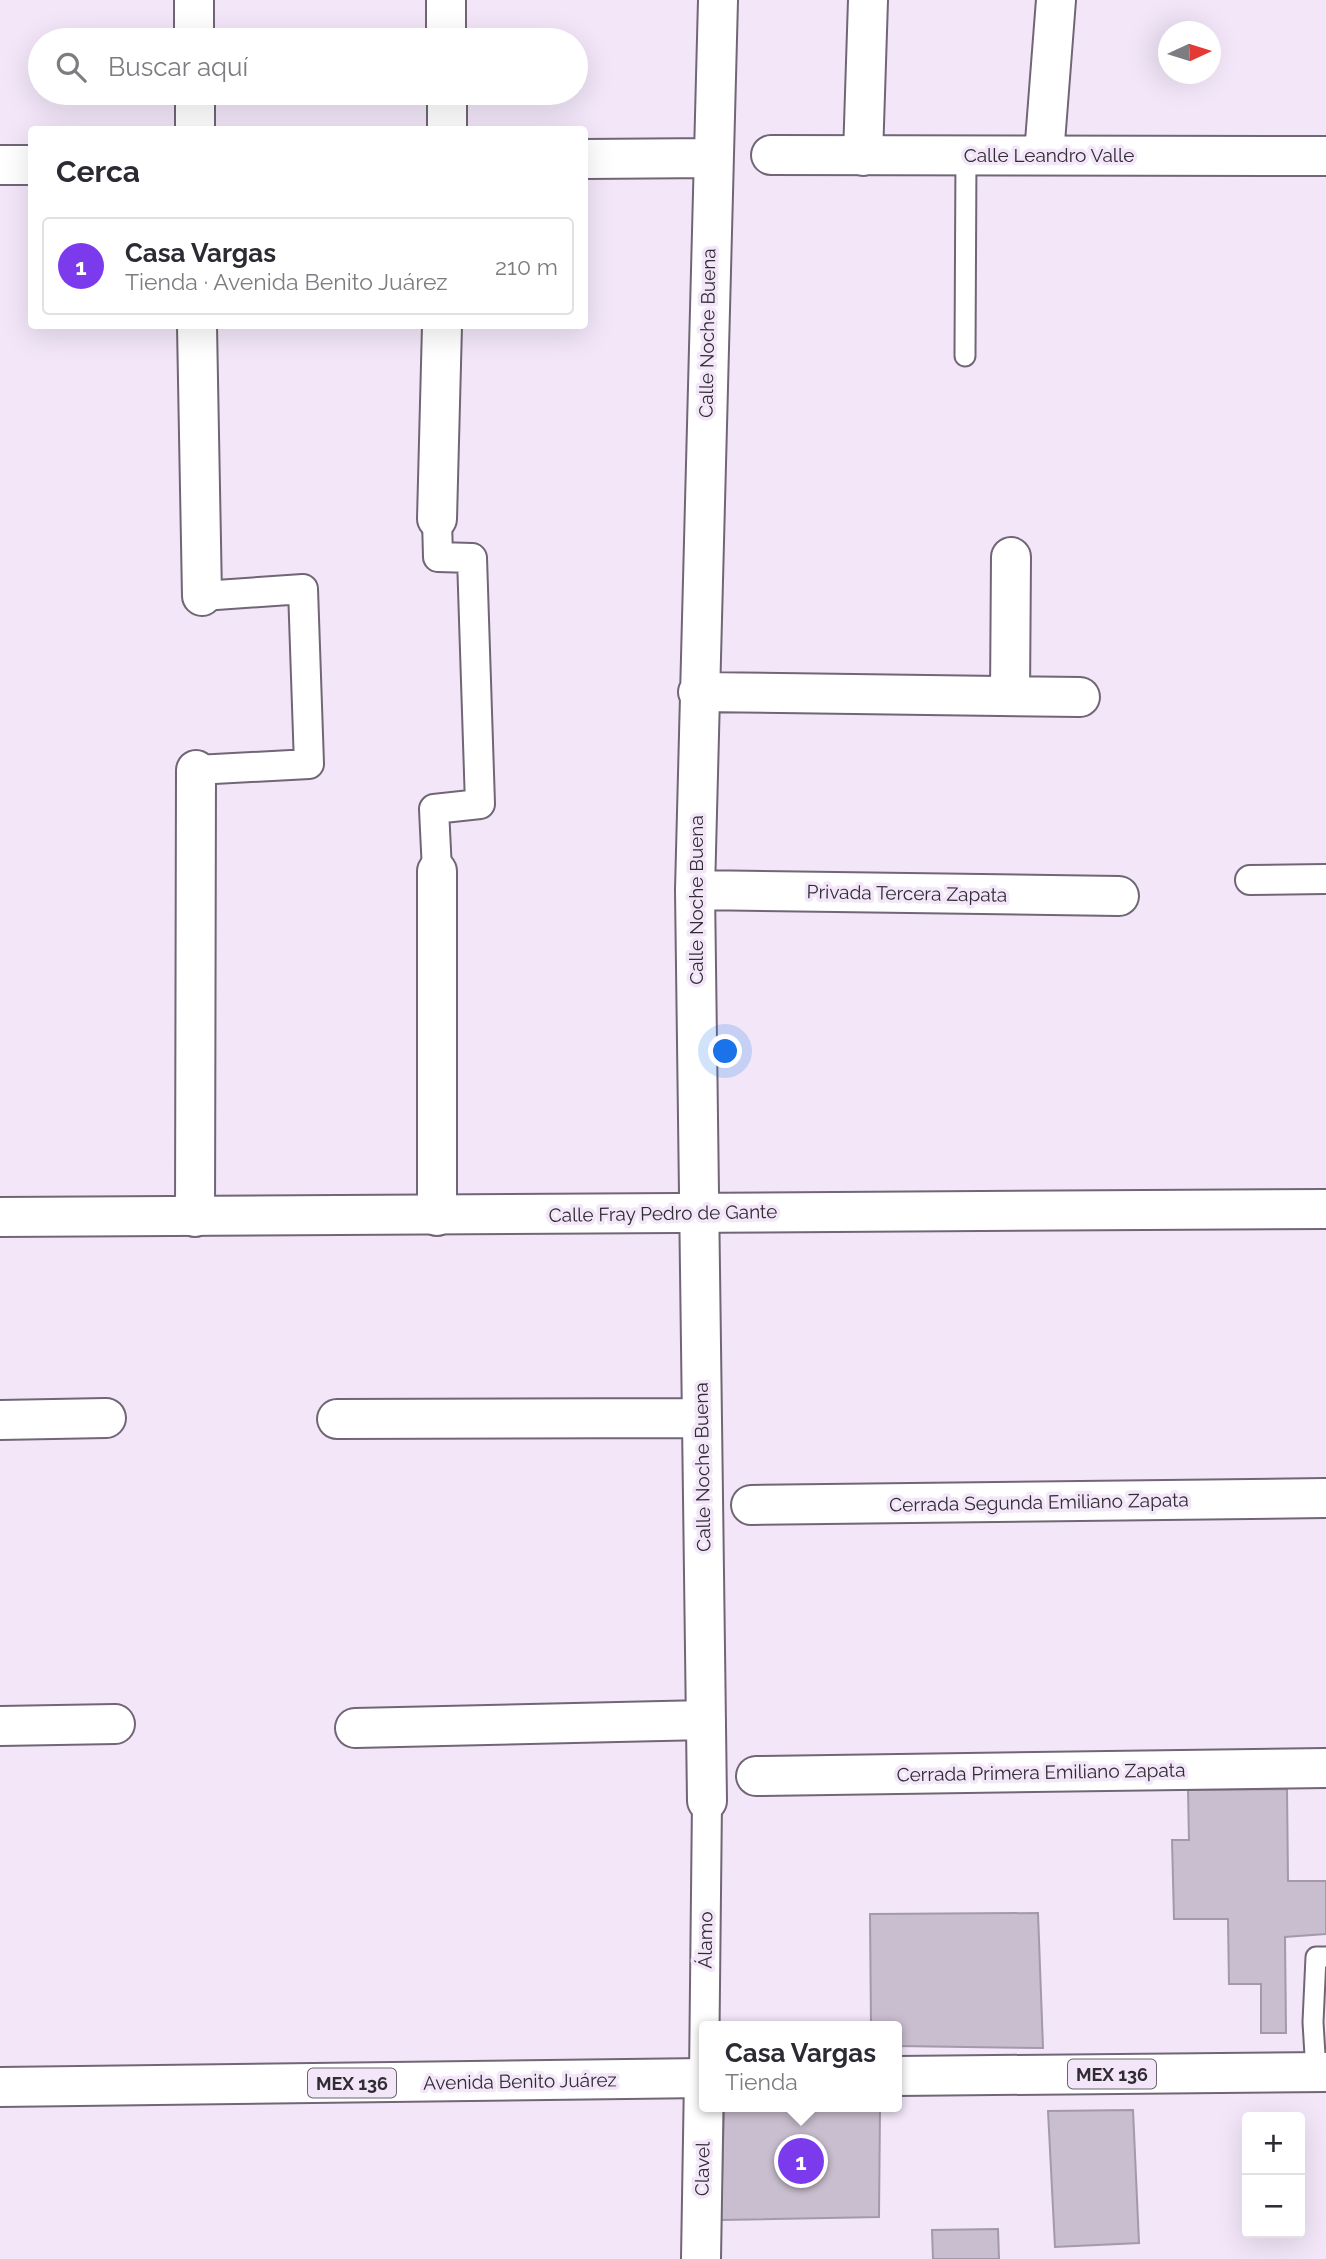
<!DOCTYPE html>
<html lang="es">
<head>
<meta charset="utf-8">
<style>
  :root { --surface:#fff; --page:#f2f2f3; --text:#2b2b33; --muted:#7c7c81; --line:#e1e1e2; --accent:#7c3aed }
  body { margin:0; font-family:Raleway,sans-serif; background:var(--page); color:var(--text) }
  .controls { position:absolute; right:21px; bottom:21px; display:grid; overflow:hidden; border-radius:7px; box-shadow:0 7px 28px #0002 }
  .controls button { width:63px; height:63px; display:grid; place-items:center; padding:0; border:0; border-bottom:2px solid var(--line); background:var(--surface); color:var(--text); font:35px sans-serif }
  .compass { position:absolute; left:1158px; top:21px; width:63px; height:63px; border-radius:50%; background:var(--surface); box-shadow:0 7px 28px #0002; rotate:86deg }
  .you { position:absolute; left:726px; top:1052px; width:24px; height:24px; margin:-18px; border:5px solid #fff; border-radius:50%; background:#1a73e8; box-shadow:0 0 0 10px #1a73e833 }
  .badge { display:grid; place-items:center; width:46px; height:46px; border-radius:50%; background:var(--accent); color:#fff; font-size:23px; font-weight:700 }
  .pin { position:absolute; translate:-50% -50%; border:4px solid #fff; box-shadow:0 2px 7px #0006 }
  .popup { position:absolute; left:699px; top:2021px; width:203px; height:91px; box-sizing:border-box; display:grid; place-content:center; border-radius:7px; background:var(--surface); filter:drop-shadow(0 2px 5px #0005); font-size:23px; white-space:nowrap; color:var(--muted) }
  .popup b { font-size:26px; color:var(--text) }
  .popup::after { content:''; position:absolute; left:50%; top:100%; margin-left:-14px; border:14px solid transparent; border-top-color:var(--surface) }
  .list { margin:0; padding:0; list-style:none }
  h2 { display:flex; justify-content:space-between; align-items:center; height:91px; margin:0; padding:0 28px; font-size:30px }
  h2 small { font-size:23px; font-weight:400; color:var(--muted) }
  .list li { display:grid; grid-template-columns:46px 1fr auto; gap:21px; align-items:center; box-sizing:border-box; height:98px; margin:0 14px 14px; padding:0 14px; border:2px solid var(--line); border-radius:7px }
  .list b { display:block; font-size:26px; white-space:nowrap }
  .list p { margin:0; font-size:23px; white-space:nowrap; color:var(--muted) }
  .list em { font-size:23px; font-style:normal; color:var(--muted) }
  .icon { flex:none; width:38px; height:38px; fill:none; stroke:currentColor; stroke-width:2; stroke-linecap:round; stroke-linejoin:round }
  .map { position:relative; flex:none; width:1326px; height:2259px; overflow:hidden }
  .search { position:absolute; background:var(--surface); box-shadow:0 7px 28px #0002; left:28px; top:28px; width:560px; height:77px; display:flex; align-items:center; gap:18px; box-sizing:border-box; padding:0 24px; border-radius:38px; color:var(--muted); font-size:26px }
  .panel { position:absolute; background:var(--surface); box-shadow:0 7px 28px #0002; left:28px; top:126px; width:560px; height:203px; border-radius:7px }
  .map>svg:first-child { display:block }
  .building { fill:#c9becf; stroke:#a499aa; stroke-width:2 }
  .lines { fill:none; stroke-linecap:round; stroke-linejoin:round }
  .service-casing { stroke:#706675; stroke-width:23 }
  .pedestrian-casing { stroke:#706675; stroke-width:32 }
  .minor-casing { stroke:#706675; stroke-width:42 }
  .secondary-casing { stroke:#706675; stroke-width:42 }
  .primary-casing { stroke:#706675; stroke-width:42 }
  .service { stroke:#fff; stroke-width:19 }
  .pedestrian { stroke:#fff; stroke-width:28 }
  .minor { stroke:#fff; stroke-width:38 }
  .secondary { stroke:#fff; stroke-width:38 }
  .primary { stroke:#fff; stroke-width:38 }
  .labels { text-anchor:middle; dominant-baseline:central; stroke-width:7; stroke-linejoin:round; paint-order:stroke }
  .shield { fill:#f2e6f8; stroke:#6a646e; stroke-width:2 }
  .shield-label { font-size:18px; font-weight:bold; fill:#302c33 }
  .street-label { font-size:19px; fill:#302c33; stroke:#f2e6f8 }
</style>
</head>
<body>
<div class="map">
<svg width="1326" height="2259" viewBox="0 0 1326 2259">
  <rect width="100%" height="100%" fill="#f2e6f8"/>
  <path class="building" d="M 1287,1789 L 1288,1881 L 1326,1881 L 1326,1934 L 1285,1937 L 1286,2033 L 1261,2033 L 1261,1984 L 1229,1984 L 1228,1919 L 1174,1919 L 1172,1840 L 1189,1840 L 1188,1790 Z
    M 1038,1913 L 1043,2048 L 897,2046 L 897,2026 L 871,2026 L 870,1914 Z
    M 724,2107 L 880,2107 L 879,2217 L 721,2220 Z
    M 1133,2110 L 1139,2243 L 1055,2247 L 1048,2111 Z
    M 998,2229 L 999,2259 L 933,2259 L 932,2230 Z"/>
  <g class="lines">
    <defs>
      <path id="service" d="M 965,356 L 966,155
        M 1316,2072 L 1313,2022 L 1316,1957 L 1326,1957"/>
      <path id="pedestrian" d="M 196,770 L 309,764 L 303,589 L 202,596
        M 437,871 L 434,809 L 480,804 L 472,558 L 438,557 L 437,519
        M 1250,880 L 1326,879
        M 704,2078 L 707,1801"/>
      <path id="minor" d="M 194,0 L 194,40
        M 446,0 L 446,40
        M 195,93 L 195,130
        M 447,93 L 447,130
        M 771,155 L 1326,156
        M 1044,155 L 1056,0
        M 863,156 L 868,0
        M 584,159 L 712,158
        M 0,165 L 32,165
        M 197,326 L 202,596
        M 437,519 L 442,326
        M 698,692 L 1080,697
        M 1010,696 L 1011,557
        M 695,890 L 1119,896
        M 437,1216 L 437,871
        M 195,1217 L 196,770
        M 337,1419 L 701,1418
        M 0,1420 L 106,1418
        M 751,1505 L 1326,1498
        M 0,1726 L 115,1724
        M 355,1728 L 706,1720
        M 756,1776 L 1326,1768
        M 707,1801 L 695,890 L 718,0
        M 701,2259 L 704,2078"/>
      <path id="secondary" d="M 0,1217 L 1326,1209"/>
      <path id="primary" d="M 897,2076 L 1326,2072
        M 0,2087 L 705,2078"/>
    </defs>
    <use href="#service" class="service-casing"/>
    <use href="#pedestrian" class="pedestrian-casing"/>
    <use href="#minor" class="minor-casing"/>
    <use href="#secondary" class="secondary-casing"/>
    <use href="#primary" class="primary-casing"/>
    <use href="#service" class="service"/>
    <use href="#pedestrian" class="pedestrian"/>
    <use href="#minor" class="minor"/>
    <use href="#secondary" class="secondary"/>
    <use href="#primary" class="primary"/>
  </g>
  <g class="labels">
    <g class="shield">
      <rect x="1068" y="2059.5" width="88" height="29" rx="5"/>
      <rect x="308" y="2068.5" width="88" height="29" rx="5"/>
    </g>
    <g class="shield-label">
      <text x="1112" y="2074">MEX 136</text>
      <text x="352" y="2083">MEX 136</text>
    </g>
    <g class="street-label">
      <text x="1049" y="155">Calle Leandro Valle</text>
      <text transform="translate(707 333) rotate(-89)">Calle Noche Buena</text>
      <text transform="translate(907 893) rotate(1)">Privada Tercera Zapata</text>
      <text transform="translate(696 900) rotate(-90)">Calle Noche Buena</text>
      <text transform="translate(663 1213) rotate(-1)">Calle Fray Pedro de Gante</text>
      <text transform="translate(702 1467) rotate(-91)">Calle Noche Buena</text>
      <text transform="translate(1039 1502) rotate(-1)">Cerrada Segunda Emiliano Zapata</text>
      <text transform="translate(1041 1772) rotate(-1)">Cerrada Primera Emiliano Zapata</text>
      <text transform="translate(705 1940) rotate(-89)">Álamo</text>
      <text transform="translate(520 2081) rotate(-1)">Avenida Benito Juárez</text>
      <text transform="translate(702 2169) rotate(-89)">Clavel</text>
    </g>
  </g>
</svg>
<div class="controls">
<button>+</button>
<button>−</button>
</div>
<svg class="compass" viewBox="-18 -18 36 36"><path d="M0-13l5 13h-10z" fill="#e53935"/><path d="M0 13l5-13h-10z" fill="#7c7c81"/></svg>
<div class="you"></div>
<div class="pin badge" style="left:801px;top:2161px">1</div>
<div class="popup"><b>Casa Vargas</b>Tienda</div>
<div class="search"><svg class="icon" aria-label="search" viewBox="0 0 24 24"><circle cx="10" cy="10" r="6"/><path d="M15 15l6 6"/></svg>Buscar aquí</div>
<section class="panel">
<h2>Cerca<small></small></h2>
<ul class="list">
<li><span class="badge">1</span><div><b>Casa Vargas</b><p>Tienda · Avenida Benito Juárez</p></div><em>210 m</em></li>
</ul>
</section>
</div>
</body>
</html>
